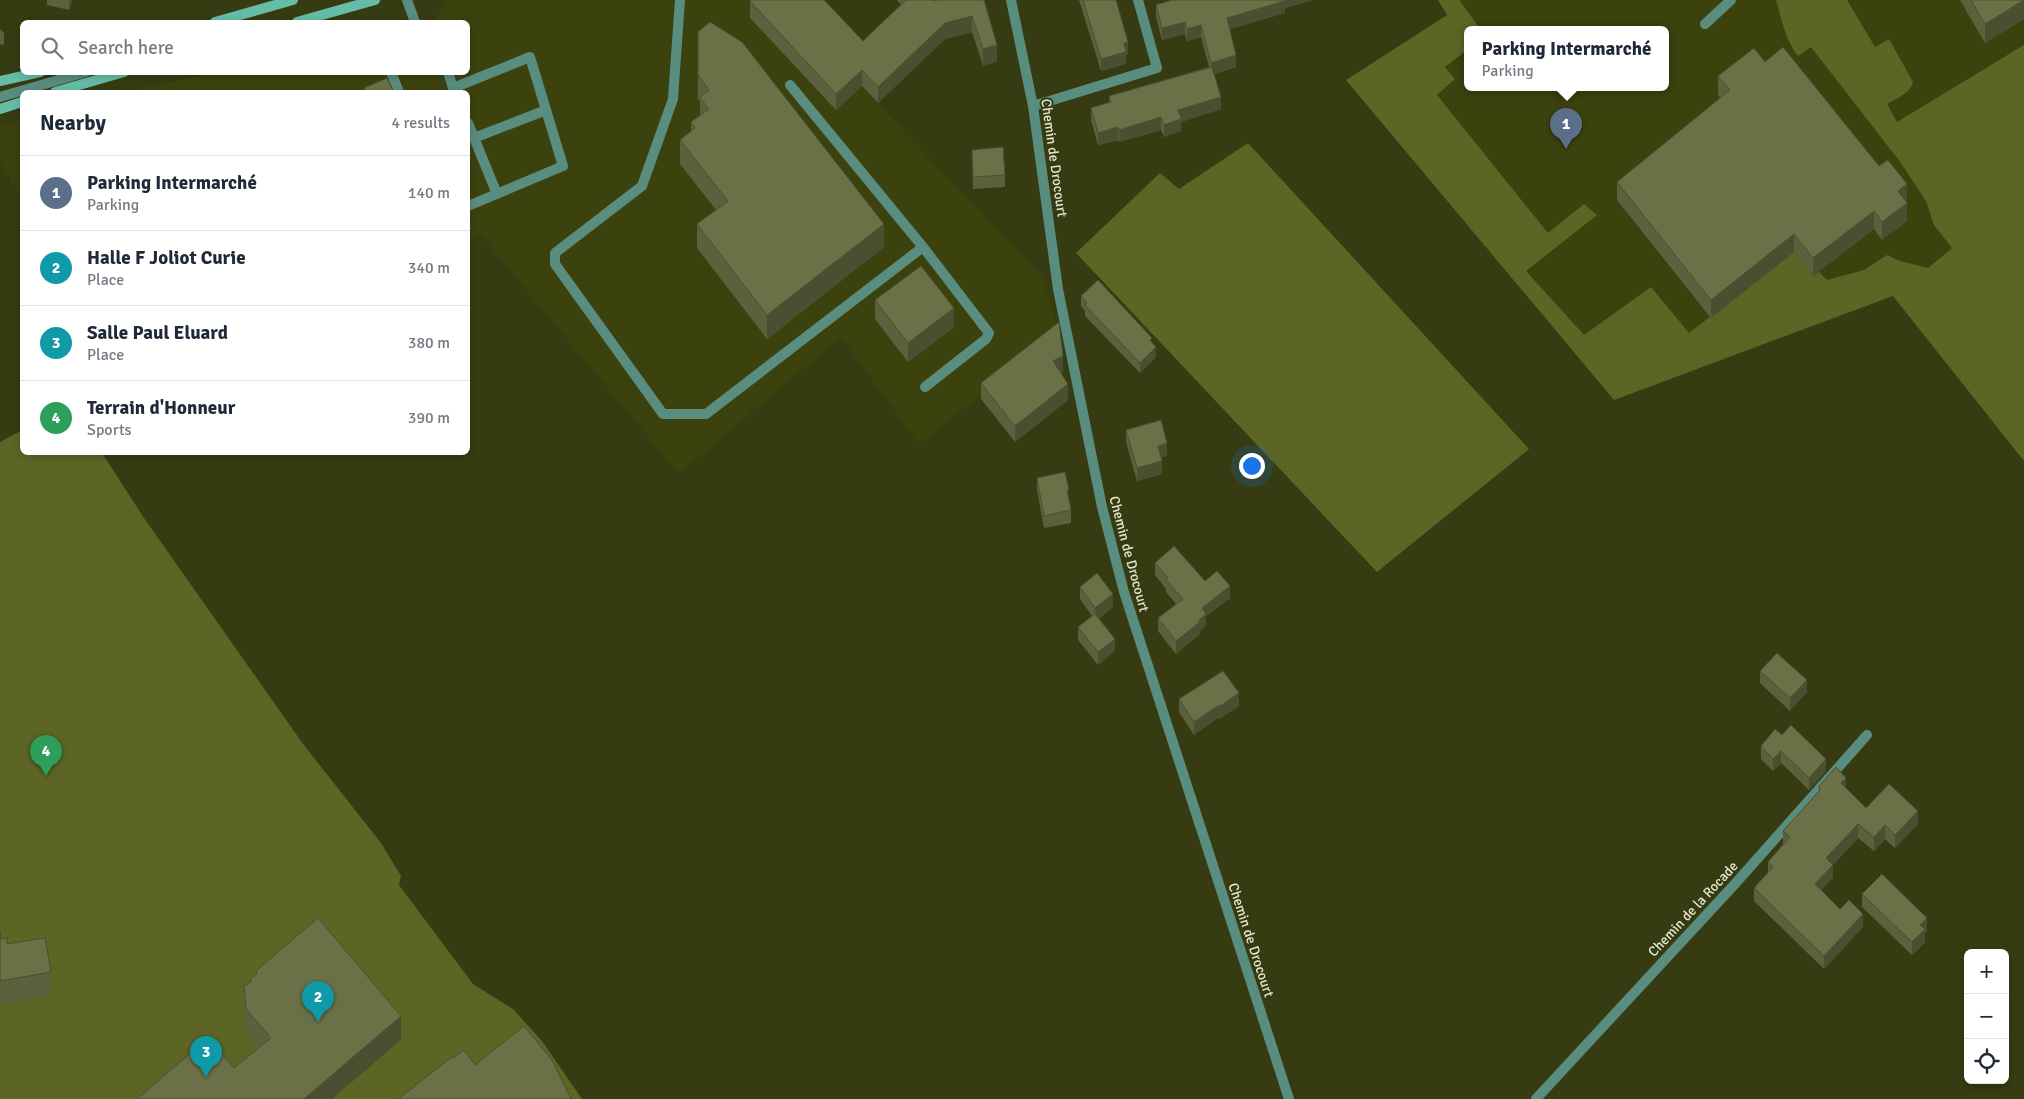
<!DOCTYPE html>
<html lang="en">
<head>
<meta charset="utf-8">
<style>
  :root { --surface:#fff; --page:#f2f2f3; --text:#1f2937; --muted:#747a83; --line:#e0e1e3; --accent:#66638c }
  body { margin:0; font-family:Signika,sans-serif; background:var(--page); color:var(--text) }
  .controls { position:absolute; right:15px; bottom:15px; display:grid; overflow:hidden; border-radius:8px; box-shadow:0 2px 8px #0003 }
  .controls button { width:45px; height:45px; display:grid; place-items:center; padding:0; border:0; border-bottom:1px solid var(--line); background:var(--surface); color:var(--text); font:25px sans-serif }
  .you { position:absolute; left:1251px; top:465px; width:18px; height:18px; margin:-12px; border:4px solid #fff; border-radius:50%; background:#1a73e8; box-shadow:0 0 0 8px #1a73e833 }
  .badge { display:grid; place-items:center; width:32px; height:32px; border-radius:50%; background:var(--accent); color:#fff; font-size:16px; font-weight:700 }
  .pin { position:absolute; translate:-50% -41px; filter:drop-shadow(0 1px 2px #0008) }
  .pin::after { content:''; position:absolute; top:26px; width:18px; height:15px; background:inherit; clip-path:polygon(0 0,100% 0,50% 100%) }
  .popup { position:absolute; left:1464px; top:26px; width:205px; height:65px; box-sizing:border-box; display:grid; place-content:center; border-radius:8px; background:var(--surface); filter:drop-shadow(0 1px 4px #0005); font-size:16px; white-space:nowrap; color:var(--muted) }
  .popup b { font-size:19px; color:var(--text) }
  .popup::after { content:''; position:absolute; left:50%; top:100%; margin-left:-10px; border:10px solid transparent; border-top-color:var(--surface) }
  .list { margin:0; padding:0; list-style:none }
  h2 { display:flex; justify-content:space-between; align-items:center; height:65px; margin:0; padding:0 20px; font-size:21px }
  h2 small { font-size:16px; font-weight:400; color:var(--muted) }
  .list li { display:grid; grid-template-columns:32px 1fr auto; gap:15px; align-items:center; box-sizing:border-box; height:75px; padding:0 20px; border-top:1px solid var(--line) }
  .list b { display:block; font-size:19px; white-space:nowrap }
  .list p { margin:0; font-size:16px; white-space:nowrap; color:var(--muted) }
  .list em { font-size:16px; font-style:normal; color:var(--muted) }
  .icon { flex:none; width:28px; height:28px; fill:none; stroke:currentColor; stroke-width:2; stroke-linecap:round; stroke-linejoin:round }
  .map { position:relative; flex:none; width:2024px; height:1099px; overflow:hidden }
  .search { position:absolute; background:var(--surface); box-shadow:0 2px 8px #0003; left:20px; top:20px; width:450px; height:55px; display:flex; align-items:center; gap:12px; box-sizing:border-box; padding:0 18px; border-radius:8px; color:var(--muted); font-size:19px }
  .panel { position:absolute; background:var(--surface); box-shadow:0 2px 8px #0003; left:20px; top:90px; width:450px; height:365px; border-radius:8px }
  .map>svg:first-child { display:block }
  .built { fill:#3c420e; fill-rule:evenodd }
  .green { fill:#5d6525 }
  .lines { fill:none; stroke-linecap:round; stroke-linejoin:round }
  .service { stroke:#598d7f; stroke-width:10 }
  .minor { stroke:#598d7f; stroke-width:10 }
  .secondary { stroke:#66bda7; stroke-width:10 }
  .wall { fill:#5c613d }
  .shaded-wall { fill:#4b4f32 }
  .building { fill:#6b7147; stroke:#4b4f32 }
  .labels { text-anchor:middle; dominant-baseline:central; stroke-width:4; stroke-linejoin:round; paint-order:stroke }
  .street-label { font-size:14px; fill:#e4e8d1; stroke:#363b11 }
</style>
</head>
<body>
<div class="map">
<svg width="2024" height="1099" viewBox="0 0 2024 1099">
  <rect width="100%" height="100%" fill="#363b11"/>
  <path class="built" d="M 446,0 L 779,0 L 1043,277 L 1059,335 L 919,444 L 841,337 L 679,474 L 480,234 L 468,239 L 468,92 L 122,92 L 211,73 L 468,72 L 468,22 L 426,22 L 435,19 Z
    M 1438,0 L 2024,0 L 2024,74 L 1985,222 L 1893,295 L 1614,400 L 1346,80 L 1447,15 ZM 1467,30 L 1665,30 L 1665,88 L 1467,88 Z
    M 22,120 L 22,199 L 0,163 L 0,126 Z"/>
  <path class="green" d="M 1438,0 L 1459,0 L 1481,30 L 1467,30 L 1467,50 L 1445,67 L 1455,79 L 1437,95 L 1548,233 L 1584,204 L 1597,215 L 1526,271 L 1584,335 L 1651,287 L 1689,333 L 1794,252 L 1813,276 L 1819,272 L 1827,280 L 1864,270 L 1887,255 L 1900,261 L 1928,268 L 1952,248 L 1934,225 L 1926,201 L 1901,163 L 1811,47 L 1798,56 C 1785,40 1782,20 1776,0 L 1847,0 L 1875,47 L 1889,39 L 1913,82 C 1910,94 1897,98 1887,104 L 1897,122 L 2024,45 L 2024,461 L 1893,296 L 1614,400 L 1346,80 L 1447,15 Z
    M 1248,143 L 1529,449 L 1377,572 L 1076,253 L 1160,173 L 1179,189 Z
    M 22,430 L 22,452 L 102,453 L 144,518 L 303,744 L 381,843 L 401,876 L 399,885 L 473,984 L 513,1009 L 542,1041 L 582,1099 L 0,1099 L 0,442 Z"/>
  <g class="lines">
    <path class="service" d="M 407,0 L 415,22
      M 680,0 L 673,99 L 642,186 L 555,253 L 555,264 L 663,414 L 706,414 L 923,247 L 989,333 L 986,339 L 925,387
      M 1705,24 L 1731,0
      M 391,72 L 399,92
      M 448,72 L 453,88 L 530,57 L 563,166 L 468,206
      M 790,85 L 923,247
      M 0,97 L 86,72
      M 468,123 L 497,194
      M 474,138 L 546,110"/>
    <path class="minor" d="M 1011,0 L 1033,106 L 1058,289 L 1102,507 L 1124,592 L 1289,1099
      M 1033,106 L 1157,68 L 1138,0
      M 1536,1099 L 1734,885 L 1867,735"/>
    <path class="secondary" d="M 215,22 L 293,0
      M 297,22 L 375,0
      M 0,81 L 40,72
      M 55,92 L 124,72
      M 0,109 L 22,102"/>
  </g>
  <path class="wall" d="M 47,0 L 72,0 L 69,10 L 47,5 Z
    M 897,0 L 934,0 L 935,1 L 984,0 L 997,61 L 983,66 L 972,32 L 945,39 L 878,103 L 862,86 L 836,110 L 750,18 L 750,1 L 863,41 L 901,5 Z
    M 1079,0 L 1116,0 L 1128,54 L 1126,55 L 1126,64 L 1101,71 Z
    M 1172,0 L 1312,0 L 1285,8 L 1285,13 L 1230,29 L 1236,67 L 1214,74 L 1221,109 L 1181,122 L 1181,131 L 1164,137 L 1161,130 L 1119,142 L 1118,140 L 1098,145 L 1091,120 L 1091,108 L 1109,103 L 1109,96 L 1209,67 L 1201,37 L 1187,41 L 1185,34 L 1162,40 L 1156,17 L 1156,5 Z
    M 1960,0 L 2024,0 L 2024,19 L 1985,43 Z
    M 0,29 L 4,33 L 4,45 L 0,44 Z
    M 698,32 L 884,247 L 767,339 L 697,248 L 697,224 L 716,210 L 680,164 L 680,140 L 691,132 L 691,122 L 700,115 L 700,101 L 698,99 Z
    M 1765,62 L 1907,202 L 1907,221 L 1882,240 L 1874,229 L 1813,276 L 1794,252 L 1711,318 L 1617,200 L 1617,182 L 1721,98 L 1718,95 L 1718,76 Z
    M 972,150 L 1005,175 L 1005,187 L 973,189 Z
    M 1081,296 L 1152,342 L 1156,357 L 1140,373 L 1085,316 L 1085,311 L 1081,306 Z
    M 875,300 L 954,327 L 908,362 L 875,319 Z
    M 22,358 L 22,374 L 21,371 L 21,359 Z
    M 1063,372 L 1061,373 L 1068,400 L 1015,442 L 981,399 L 981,383 Z
    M 1126,430 L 1167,456 L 1161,457 L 1162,474 L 1137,481 L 1126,442 Z
    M 1037,478 L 1069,501 L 1071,510 L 1071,523 L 1044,528 L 1037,490 Z
    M 1155,563 L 1205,581 L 1230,598 L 1206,616 L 1206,626 L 1200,631 L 1200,634 L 1176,654 L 1158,631 L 1158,618 L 1176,604 L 1166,592 L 1166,589 L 1155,575 Z
    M 1080,587 L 1113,607 L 1099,618 L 1115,651 L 1098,665 L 1078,640 L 1078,627 L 1092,616 L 1080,599 Z
    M 1760,671 L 1807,692 L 1790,711 L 1760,683 Z
    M 1179,699 L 1239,706 L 1219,719 L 1219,717 L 1194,735 L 1179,712 Z
    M 1782,735 L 1826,771 L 1809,790 L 1781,763 L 1773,771 L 1761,759 L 1761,746 Z
    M 1819,786 L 1846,789 L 1866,808 L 1918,824 L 1895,848 L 1885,839 L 1874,851 L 1858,838 L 1833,865 L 1833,878 L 1821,890 L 1840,909 L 1863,927 L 1824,969 L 1754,901 L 1754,888 L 1768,873 L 1768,862 L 1783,844 L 1783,831 L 1819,792 Z
    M 1862,894 L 1927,931 L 1925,933 L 1925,942 L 1912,955 L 1862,907 Z
    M 0,931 L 1,939 L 51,972 L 51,996 L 0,1005 Z
    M 256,971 L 401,1040 L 332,1099 L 137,1099 L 234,1068 L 259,1048 L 246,1033 L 244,1010 L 244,986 L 250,983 L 250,979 L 256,975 Z"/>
  <path class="shaded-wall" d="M 69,0 L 72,0 L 69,10 Z
    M 1283,0 L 1312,0 L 1285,8 L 1285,13 L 1227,30 L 1227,18 Z
    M 2024,0 L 2024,19 L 1985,43 L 1985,24 Z
    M 972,16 L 972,32 L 945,39 L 878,103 L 878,87 L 945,23 Z
    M 1185,22 L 1185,34 L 1162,40 L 1162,28 Z
    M 1201,25 L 1201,37 L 1187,41 L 1187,29 Z
    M 1128,42 L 1128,54 L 1126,55 L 1126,64 L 1101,71 L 1101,59 L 1124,43 Z
    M 997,45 L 997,61 L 983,66 L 983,49 Z
    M 1236,55 L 1236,67 L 1211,75 L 1211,63 Z
    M 862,70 L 862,86 L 836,110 L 836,94 Z
    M 1221,97 L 1221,109 L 1181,122 L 1181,131 L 1164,137 L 1164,125 L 1178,110 Z
    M 1161,117 L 1161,130 L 1119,142 L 1119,130 Z
    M 1118,127 L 1118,140 L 1098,145 L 1098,133 Z
    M 1907,184 L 1907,202 L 1898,191 Z
    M 1907,203 L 1907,221 L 1882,240 L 1882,222 Z
    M 1874,211 L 1874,229 L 1813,276 L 1813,258 Z
    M 884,224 L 884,247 L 767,339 L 767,315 Z
    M 1794,234 L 1794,252 L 1711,318 L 1711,300 Z
    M 954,308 L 954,327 L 908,362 L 908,343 Z
    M 1156,347 L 1156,357 L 1140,373 L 1140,363 Z
    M 1063,356 L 1063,372 L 1053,377 L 1053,361 Z
    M 1068,384 L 1068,400 L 1015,442 L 1015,426 Z
    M 1167,443 L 1167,456 L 1158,458 L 1158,446 Z
    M 1162,461 L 1162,474 L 1137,481 L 1137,468 Z
    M 1230,586 L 1230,598 L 1206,616 L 1206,626 L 1200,631 L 1200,634 L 1176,654 L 1176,641 L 1199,620 L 1202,608 Z
    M 1113,594 L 1113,607 L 1095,620 L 1095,608 Z
    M 1115,639 L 1115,651 L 1098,665 L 1098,652 Z
    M 1807,680 L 1807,692 L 1790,711 L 1790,698 Z
    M 1239,693 L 1239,706 L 1219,719 L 1219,707 Z
    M 1219,705 L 1219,717 L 1194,735 L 1194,722 Z
    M 1781,751 L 1781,763 L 1773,771 L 1773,759 Z
    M 1826,759 L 1826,771 L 1809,790 L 1809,778 Z
    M 1846,778 L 1846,791 L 1841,783 Z
    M 1918,811 L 1918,824 L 1895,848 L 1895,835 Z
    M 1858,824 L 1858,838 L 1833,865 L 1833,878 L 1815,897 L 1815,884 L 1826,858 Z
    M 1885,825 L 1885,839 L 1874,851 L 1874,837 Z
    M 1863,914 L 1863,927 L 1824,969 L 1824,956 Z
    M 1927,918 L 1927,931 L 1925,933 L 1925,942 L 1912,955 L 1912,942 L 1920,925 Z
    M 401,1016 L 401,1040 L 332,1099 L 304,1099 Z"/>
  <path class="building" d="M 751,0 L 824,0 L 863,41 L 906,0 L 934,0 L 935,1 L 937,0 L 984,0 L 997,45 L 983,49 L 972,16 L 945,23 L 878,87 L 862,70 L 836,94 L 750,1 Z
    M 1083,0 L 1116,0 L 1128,42 L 1124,43 L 1126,52 L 1101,59 Z
    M 1172,0 L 1284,0 L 1285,1 L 1227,18 L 1236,55 L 1211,63 L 1201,25 L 1187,29 L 1185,22 L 1162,28 L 1156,5 Z
    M 1971,0 L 2024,0 L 1985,24 Z
    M 710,22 L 742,42 L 884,224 L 767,315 L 697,224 L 728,201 L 680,140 L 695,128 L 691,122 L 709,109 L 700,98 L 709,90 L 698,75 L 698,32 Z
    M 1783,47 L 1879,166 L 1888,160 L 1907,184 L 1898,191 L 1907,203 L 1882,222 L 1874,211 L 1813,258 L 1794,234 L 1711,300 L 1617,182 L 1730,90 L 1718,76 L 1754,48 L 1765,62 Z
    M 1212,67 L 1221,97 L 1178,110 L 1181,119 L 1164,125 L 1161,117 L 1119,130 L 1118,127 L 1098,133 L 1091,108 L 1111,102 L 1109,96 Z
    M 387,78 L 394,92 L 366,92 L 364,88 Z
    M 1003,147 L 1005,175 L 973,177 L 972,150 Z
    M 921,266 L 954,308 L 908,343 L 875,300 Z
    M 1098,280 L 1152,338 L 1150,340 L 1156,347 L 1140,363 L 1085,305 L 1087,303 L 1081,296 Z
    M 1059,322 L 1063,356 L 1053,361 L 1068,384 L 1015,426 L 981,383 Z
    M 1161,420 L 1167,443 L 1158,446 L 1162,461 L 1137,468 L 1126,430 Z
    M 1065,472 L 1069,490 L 1067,490 L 1071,510 L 1044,516 L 1037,478 Z
    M 1174,546 L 1205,581 L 1217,571 L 1230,586 L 1202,608 L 1206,614 L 1199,620 L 1200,622 L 1176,641 L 1158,618 L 1183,599 L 1166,580 L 1168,578 L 1155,563 Z
    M 1097,573 L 1113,594 L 1095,608 L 1080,587 Z
    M 1095,614 L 1115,639 L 1098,652 L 1078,627 Z
    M 1777,653 L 1807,680 L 1790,698 L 1760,671 Z
    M 1223,671 L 1239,693 L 1219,707 L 1219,705 L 1194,722 L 1179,699 Z
    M 1791,725 L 1826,759 L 1809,778 L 1781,751 L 1773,759 L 1761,746 L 1775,729 L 1782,735 Z
    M 1836,767 L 1846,778 L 1841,783 L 1866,808 L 1889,784 L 1918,811 L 1895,835 L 1885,825 L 1874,837 L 1858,824 L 1826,858 L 1833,865 L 1815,884 L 1840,909 L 1849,900 L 1863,914 L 1824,956 L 1754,888 L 1773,867 L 1768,862 L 1790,837 L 1783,831 L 1820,790 L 1819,786 Z
    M 1882,874 L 1927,918 L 1920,925 L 1925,929 L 1912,942 L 1862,894 Z
    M 318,918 L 401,1016 L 304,1099 L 137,1099 L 208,1038 L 234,1068 L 271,1038 L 246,1009 L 244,986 L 251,982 L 250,979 L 257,974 L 256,971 Z
    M 0,931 L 1,939 L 7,938 L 7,944 L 45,938 L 51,972 L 0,981 Z
    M 524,1026 L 552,1060 L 571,1099 L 398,1099 L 452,1057 L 453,1058 L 464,1050 L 475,1065 Z"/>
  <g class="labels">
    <g class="street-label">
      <text transform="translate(1054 158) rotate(82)">Chemin de Drocourt</text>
      <text transform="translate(1129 554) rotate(75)">Chemin de Drocourt</text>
      <text transform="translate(1693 909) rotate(-47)">Chemin de la Rocade</text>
      <text transform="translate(1251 940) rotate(72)">Chemin de Drocourt</text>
    </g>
  </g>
</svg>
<div class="controls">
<button>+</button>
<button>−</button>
<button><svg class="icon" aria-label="locate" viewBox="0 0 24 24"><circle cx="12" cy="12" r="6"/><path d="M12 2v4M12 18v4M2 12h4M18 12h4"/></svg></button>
</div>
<div class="you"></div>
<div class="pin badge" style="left:1566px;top:149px;background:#5c6f8a">1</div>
<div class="popup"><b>Parking Intermarché</b>Parking</div>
<div class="pin badge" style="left:318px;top:1022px;background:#0f9aa8">2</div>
<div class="pin badge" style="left:206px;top:1077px;background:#0f9aa8">3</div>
<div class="pin badge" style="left:46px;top:776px;background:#2e9e5b">4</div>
<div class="search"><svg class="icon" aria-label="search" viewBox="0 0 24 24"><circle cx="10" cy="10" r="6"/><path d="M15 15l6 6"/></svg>Search here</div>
<section class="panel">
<h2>Nearby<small>4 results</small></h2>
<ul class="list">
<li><span class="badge" style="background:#5c6f8a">1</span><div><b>Parking Intermarché</b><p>Parking</p></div><em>140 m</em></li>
<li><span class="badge" style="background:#0f9aa8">2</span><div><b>Halle F Joliot Curie</b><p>Place</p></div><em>340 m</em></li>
<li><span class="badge" style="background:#0f9aa8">3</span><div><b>Salle Paul Eluard</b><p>Place</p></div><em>380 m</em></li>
<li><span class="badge" style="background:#2e9e5b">4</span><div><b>Terrain d'Honneur</b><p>Sports</p></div><em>390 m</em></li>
</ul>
</section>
</div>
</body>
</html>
